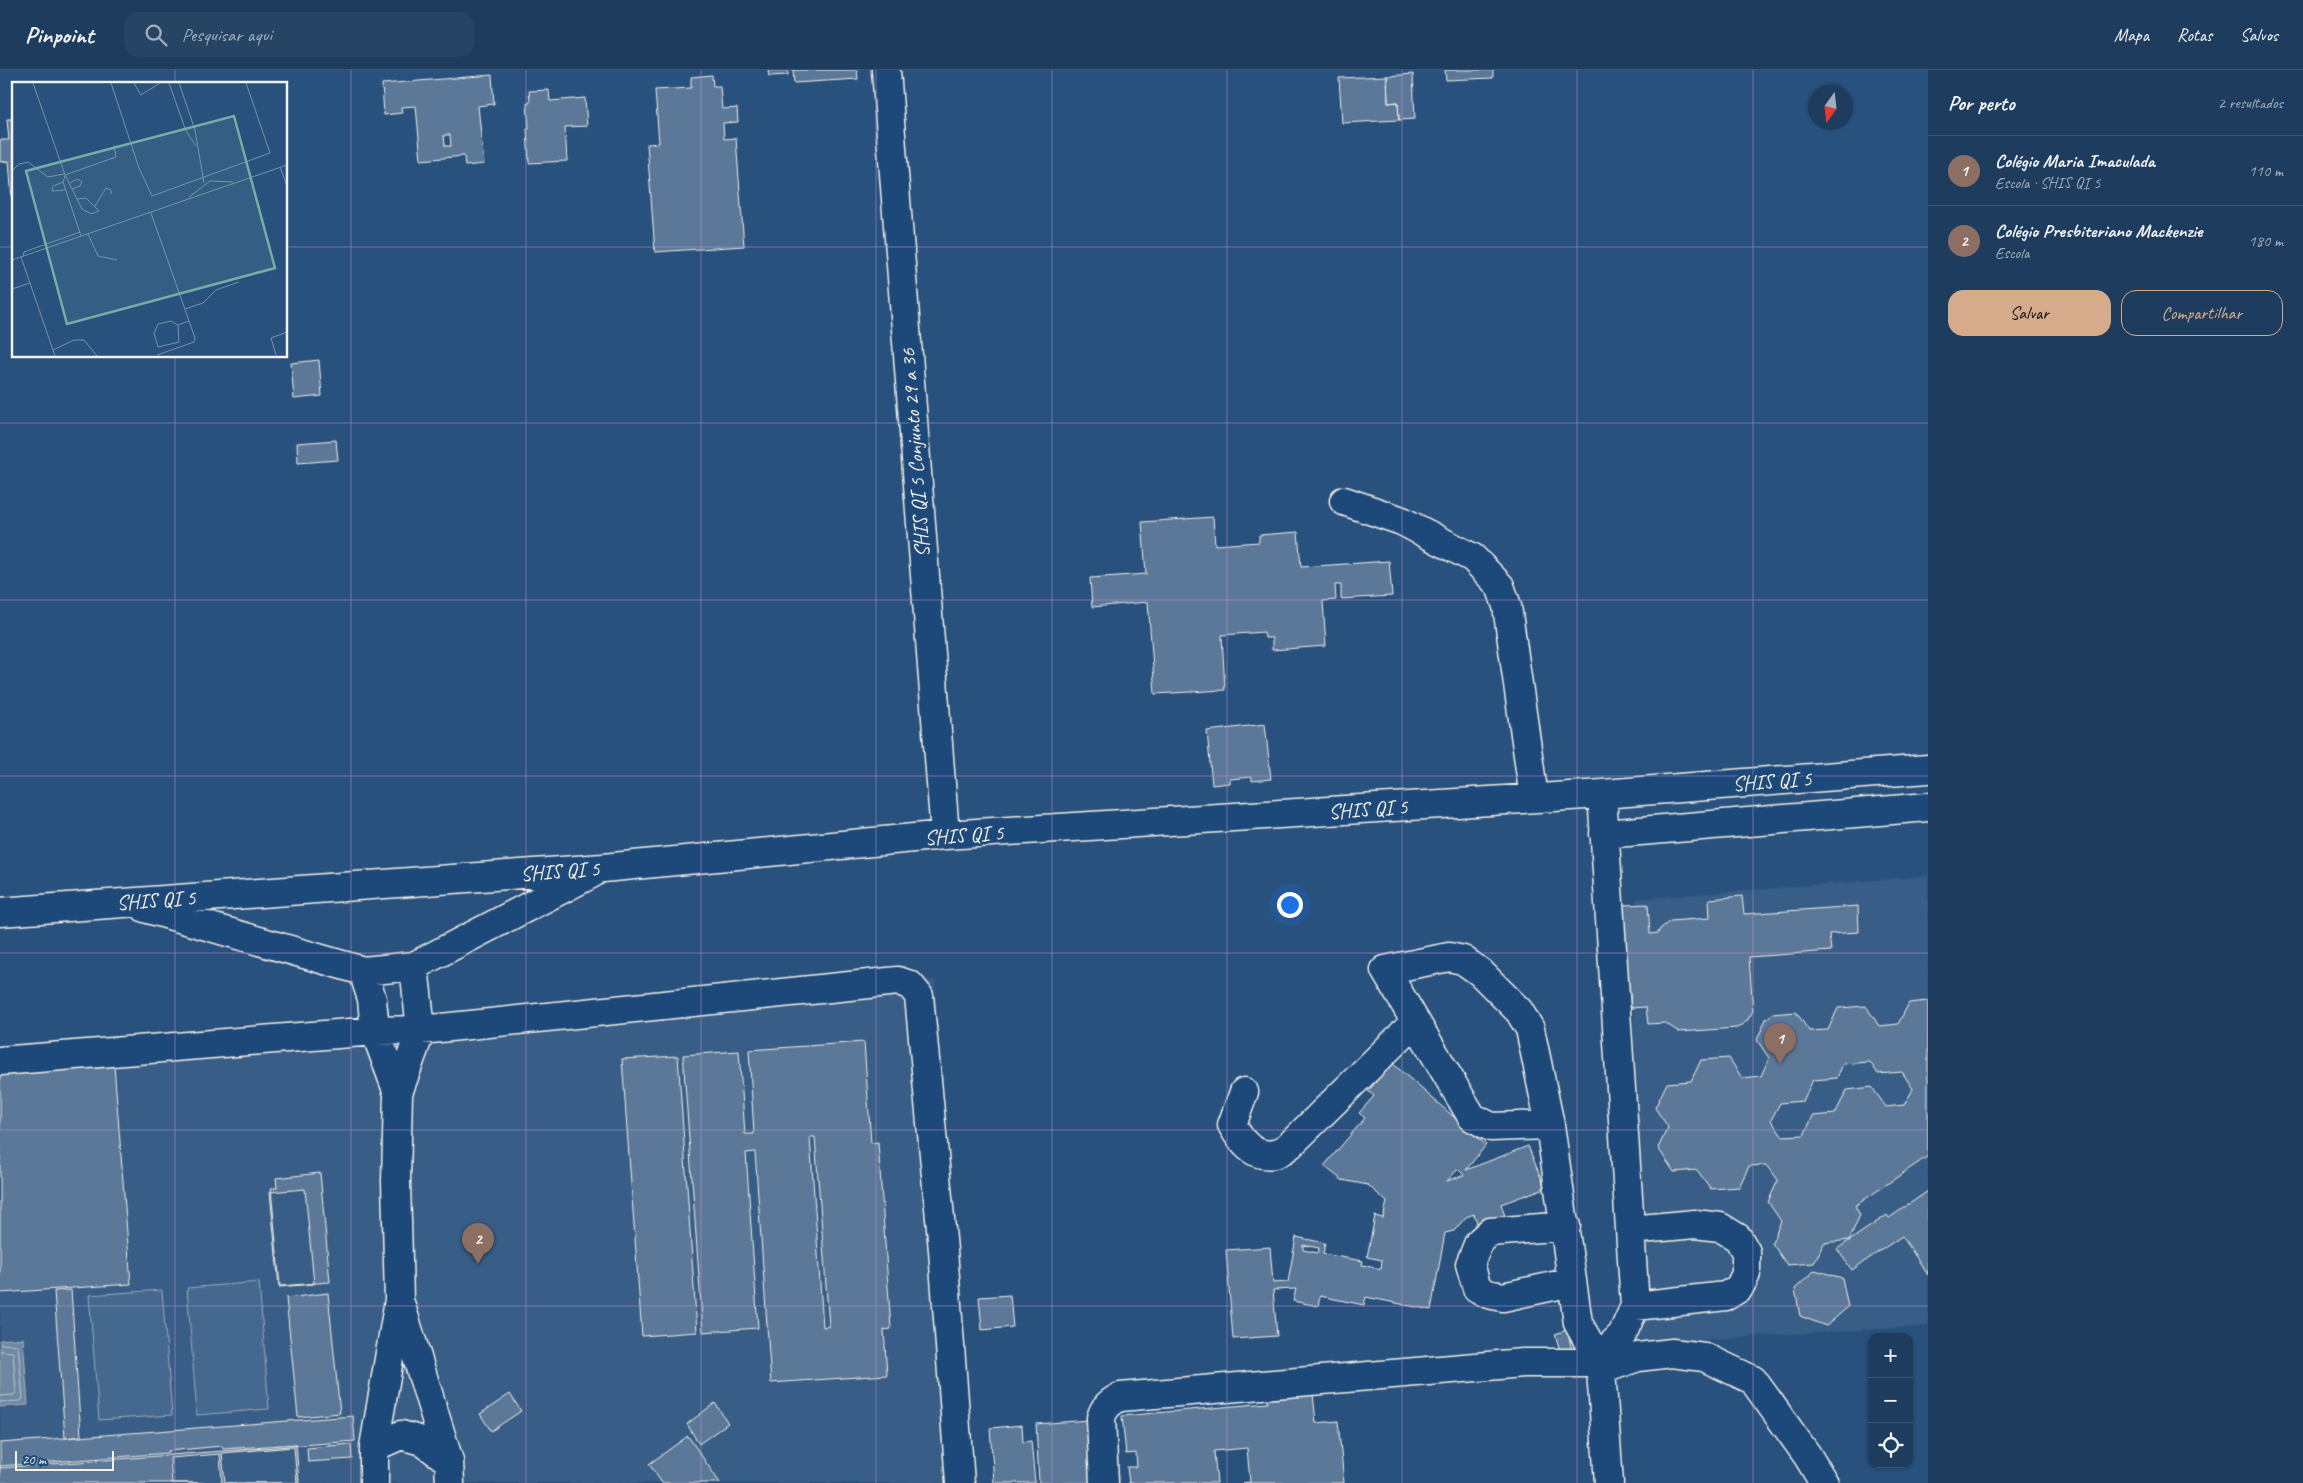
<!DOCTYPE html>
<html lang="pt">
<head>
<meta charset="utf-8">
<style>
  :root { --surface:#1e3d5e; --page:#264464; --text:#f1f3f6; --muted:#a1aebc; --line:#3c5673; --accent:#d6ab8b }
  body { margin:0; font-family:Caveat,sans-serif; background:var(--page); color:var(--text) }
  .controls { position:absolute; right:15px; bottom:15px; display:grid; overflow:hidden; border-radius:10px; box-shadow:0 1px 4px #0004 }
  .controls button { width:45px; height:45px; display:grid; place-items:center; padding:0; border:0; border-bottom:1px solid var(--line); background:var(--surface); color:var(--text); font:25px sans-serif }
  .compass { position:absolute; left:1808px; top:15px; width:45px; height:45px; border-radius:50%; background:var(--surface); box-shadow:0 1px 4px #0004; rotate:195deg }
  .scale { position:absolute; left:15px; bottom:12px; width:99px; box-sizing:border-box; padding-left:5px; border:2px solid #f4f1e8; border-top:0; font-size:14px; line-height:18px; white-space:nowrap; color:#f4f1e8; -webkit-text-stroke:4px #1f4a7a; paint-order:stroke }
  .you { position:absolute; left:1289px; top:834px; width:18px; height:18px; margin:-12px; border:4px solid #fff; border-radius:50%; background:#1a73e8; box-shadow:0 0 0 8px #1a73e833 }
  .badge { display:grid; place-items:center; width:32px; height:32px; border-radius:50%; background:var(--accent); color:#fff; font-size:16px; font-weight:700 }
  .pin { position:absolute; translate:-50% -41px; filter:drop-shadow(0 1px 2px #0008) }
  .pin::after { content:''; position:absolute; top:26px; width:18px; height:15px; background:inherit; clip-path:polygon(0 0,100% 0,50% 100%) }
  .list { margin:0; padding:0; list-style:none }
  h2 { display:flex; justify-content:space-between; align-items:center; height:65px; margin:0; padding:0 20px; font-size:21px }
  h2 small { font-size:16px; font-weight:400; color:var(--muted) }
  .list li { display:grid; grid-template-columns:32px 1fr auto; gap:15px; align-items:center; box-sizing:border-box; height:70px; padding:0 20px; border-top:1px solid var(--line) }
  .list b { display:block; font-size:19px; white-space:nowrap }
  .list p { margin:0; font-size:16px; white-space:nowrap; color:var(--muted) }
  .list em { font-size:16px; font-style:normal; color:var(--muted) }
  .actions { display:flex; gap:10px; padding:15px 20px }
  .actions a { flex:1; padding:11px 0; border:1px solid var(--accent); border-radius:15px; text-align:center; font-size:18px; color:var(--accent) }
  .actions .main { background:var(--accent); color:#111 }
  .icon { flex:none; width:28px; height:28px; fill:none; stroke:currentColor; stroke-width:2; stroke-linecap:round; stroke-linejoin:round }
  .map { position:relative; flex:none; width:1928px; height:1413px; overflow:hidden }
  header { display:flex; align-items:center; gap:30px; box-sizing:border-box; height:70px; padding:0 25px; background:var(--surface); border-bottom:1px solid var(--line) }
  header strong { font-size:24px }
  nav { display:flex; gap:28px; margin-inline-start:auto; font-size:18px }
  .search { width:350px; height:45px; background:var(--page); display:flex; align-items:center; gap:12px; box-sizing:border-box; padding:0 18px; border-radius:15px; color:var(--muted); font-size:19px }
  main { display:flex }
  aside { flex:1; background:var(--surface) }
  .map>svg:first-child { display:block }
  .built { fill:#375d86 }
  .green { fill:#45688e; stroke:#9cacbb }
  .water { fill:#6e88a2; stroke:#a4b2be }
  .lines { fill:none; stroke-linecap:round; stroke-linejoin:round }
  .shore { stroke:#bec7cc; stroke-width:1 }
  .building { fill:#5b7899; stroke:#f4f1e8; fill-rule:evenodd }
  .minor-casing { stroke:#f4f1e8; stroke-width:31 }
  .minor { stroke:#1f4a7a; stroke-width:28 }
  .grid { fill:none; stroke:#b88ed4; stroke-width:1; stroke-opacity:0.55 }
  .labels { text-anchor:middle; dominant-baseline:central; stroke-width:5; stroke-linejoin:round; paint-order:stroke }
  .street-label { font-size:21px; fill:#f4f1e8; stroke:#1f4a7a }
  .inset-road { fill:none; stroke:#7a91a8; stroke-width:1 }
  .view { fill:#76ada5; fill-opacity:0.15; stroke:#76ada5; stroke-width:2.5 }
  .inset-edge { fill:none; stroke:#f4f1e8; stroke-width:2.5 }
</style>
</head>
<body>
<header>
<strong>Pinpoint</strong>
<div class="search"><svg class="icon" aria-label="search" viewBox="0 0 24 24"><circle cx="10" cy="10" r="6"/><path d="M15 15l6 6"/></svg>Pesquisar aqui</div>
<nav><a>Mapa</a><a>Rotas</a><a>Salvos</a></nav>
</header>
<main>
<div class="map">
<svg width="1928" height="1413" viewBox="0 0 1928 1413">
  <rect width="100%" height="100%" fill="#28517e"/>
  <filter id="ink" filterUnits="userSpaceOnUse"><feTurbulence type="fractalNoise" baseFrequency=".02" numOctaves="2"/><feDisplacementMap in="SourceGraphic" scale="10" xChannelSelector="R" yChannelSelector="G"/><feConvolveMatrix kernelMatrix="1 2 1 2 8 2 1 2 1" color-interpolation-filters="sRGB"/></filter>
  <g filter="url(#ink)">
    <path class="built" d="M 1928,806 L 1928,1256 L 1631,1274 L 1630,1160 L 1636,829 Z
      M 935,910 L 971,1413 L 0,1413 L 0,974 Z"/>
    <path class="green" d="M 259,1212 L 269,1339 L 197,1345 L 187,1218 Z
      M 162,1220 L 172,1345 L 99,1350 L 89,1225 Z"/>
    <path class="water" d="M 23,1268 L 28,1335 L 0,1337 L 0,1270 Z"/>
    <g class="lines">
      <path class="shore" d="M 0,1274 L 18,1275 L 23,1328 L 21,1331 L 0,1332
        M 0,1281 L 13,1282 L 16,1322 L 14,1325 L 0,1326"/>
    </g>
    <path class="building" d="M 768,0 L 788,0 L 788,5 L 769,6 Z
      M 793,0 L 857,0 L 858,9 L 794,13 Z
      M 1445,0 L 1493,0 L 1493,8 L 1446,10 Z
      M 1413,4 L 1415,49 L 1399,50 L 1398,32 L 1388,33 L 1387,6 Z
      M 492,5 L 494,34 L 478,36 L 484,94 L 465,96 L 464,86 L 421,90 L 416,36 L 401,37 L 402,43 L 384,45 L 382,14 ZM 444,65 L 450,65 L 451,76 L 445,76 Z
      M 712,5 L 713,16 L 720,16 L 722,39 L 737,38 L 738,52 L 723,53 L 724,69 L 736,68 L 744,176 L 655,182 L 647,74 L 659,73 L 655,20 L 691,18 L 691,7 Z
      M 1387,6 L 1388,33 L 1398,32 L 1399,50 L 1342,53 L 1339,8 Z
      M 549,20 L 550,31 L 585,28 L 587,56 L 565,57 L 567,91 L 529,93 L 527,59 L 529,59 L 527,33 L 530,33 L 529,21 Z
      M 7,49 L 14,49 L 14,130 L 12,130 L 9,91 L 0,92 L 0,70 L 9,70 Z
      M 319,290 L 322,326 L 294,329 L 291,293 Z
      M 336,370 L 338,390 L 298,393 L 297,373 Z
      M 1213,447 L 1215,475 L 1259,472 L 1259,465 L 1298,462 L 1301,497 L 1389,491 L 1392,526 L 1341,529 L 1341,515 L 1335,515 L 1336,530 L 1323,531 L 1326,576 L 1272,580 L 1272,568 L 1265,568 L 1264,562 L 1222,565 L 1225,620 L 1155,624 L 1148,532 L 1092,537 L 1090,508 L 1146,504 L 1142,452 Z
      M 1265,654 L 1271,709 L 1252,711 L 1252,707 L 1230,709 L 1230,713 L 1212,715 L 1207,661 Z
      M 1742,826 L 1744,844 L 1858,836 L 1859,862 L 1829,864 L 1831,881 L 1749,887 L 1753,941 L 1747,951 L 1737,958 L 1679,962 L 1665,953 L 1648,954 L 1646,937 L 1631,938 L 1622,835 L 1648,834 L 1650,864 L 1658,863 L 1660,859 L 1670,851 L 1710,848 L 1709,829 Z
      M 1928,931 L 1928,1086 L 1855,1136 L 1860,1145 L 1849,1170 L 1824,1173 L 1814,1193 L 1787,1195 L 1772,1173 L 1781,1151 L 1768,1132 L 1778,1110 L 1767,1095 L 1749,1096 L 1739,1117 L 1711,1119 L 1697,1100 L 1674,1102 L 1658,1078 L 1668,1057 L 1655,1038 L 1667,1013 L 1691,1011 L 1701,990 L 1729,988 L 1742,1008 L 1761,1006 L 1769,988 L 1757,970 L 1766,949 L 1772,944 L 1796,942 L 1809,961 L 1828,960 L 1838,938 L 1866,936 L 1879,956 L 1898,954 L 1909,933 ZM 1870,992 L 1878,1004 L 1902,1002 L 1913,1019 L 1904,1035 L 1886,1037 L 1872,1017 L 1847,1020 L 1835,1044 L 1813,1046 L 1804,1065 L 1782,1066 L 1771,1050 L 1780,1033 L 1803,1031 L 1813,1010 L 1837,1008 L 1843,994 Z
      M 864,972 L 871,1073 L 878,1072 L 891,1259 L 884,1260 L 887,1305 L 771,1313 L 755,1082 L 746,1083 L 758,1258 L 703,1262 L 683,985 L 739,981 L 745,1064 L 754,1064 L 749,980 ZM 810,1067 L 815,1067 L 829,1256 L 823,1257 Z
      M 678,986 L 697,1262 L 642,1266 L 622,989 Z
      M 1392,993 L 1486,1075 L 1466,1100 L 1528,1076 L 1545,1118 L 1501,1134 L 1508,1155 L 1481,1165 L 1474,1144 L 1466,1147 L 1454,1161 L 1445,1163 L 1431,1240 L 1366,1227 L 1364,1235 L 1320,1226 L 1318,1236 L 1293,1231 L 1296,1219 L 1273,1220 L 1277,1266 L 1233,1269 L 1226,1180 L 1270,1177 L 1273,1213 L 1288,1212 L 1296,1167 L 1325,1173 L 1323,1184 L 1363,1191 L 1362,1195 L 1381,1199 L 1382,1190 L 1367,1187 L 1375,1146 L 1383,1148 L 1387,1132 L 1368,1115 L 1342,1110 L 1324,1096 L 1365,1048 L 1359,1043 L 1374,1026 L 1368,1021 ZM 1458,1099 L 1464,1105 L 1447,1111 ZM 1303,1175 L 1319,1178 L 1318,1183 L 1303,1180 Z
      M 114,995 L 131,1214 L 0,1223 L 0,1003 Z
      M 320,1103 L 330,1212 L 280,1216 L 271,1118 L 277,1118 L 276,1108 Z
      M 305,1119 L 314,1214 L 279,1217 L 270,1122 Z
      M 1928,1121 L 1928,1205 L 1902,1166 L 1852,1200 L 1837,1179 L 1887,1145 L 1889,1148 Z
      M 1815,1200 L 1842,1208 L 1848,1237 L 1826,1256 L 1800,1246 L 1795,1219 Z
      M 71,1220 L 81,1366 L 65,1368 L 54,1221 Z
      M 328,1223 L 340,1343 L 298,1347 L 286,1228 Z
      M 1010,1225 L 1013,1257 L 982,1260 L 979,1227 Z
      M 1567,1260 L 1572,1280 L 1560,1281 L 1555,1264 Z
      M 1313,1323 L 1316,1353 L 1338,1351 L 1344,1413 L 1243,1413 L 1250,1412 L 1247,1378 L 1214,1381 L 1217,1413 L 1129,1413 L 1127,1397 L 1137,1397 L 1136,1383 L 1126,1384 L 1122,1346 L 1268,1333 L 1267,1327 Z
      M 510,1324 L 521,1341 L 491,1361 L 480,1344 Z
      M 715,1333 L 728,1353 L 699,1374 L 687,1354 Z
      M 353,1346 L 355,1371 L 0,1398 L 0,1373 Z
      M 1089,1350 L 1093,1413 L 1039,1413 L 1036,1354 Z
      M 1022,1355 L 1023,1372 L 1031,1371 L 1035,1413 L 994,1413 L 990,1358 Z
      M 688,1366 L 720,1413 L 662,1413 L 649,1394 Z
      M 296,1374 L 299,1413 L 0,1413 L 0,1396 L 168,1383 L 168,1381 L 222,1376 L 223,1379 Z
      M 351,1374 L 352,1389 L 308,1392 L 307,1378 Z
      M 294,1377 L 297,1413 L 225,1413 L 222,1383 Z
      M 220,1384 L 222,1413 L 172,1413 L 170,1388 Z"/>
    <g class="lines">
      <defs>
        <path id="minor" d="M 886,0 L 945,765
          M 1344,431 L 1402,451 L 1473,488 L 1500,516 L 1507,536 L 1534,728
          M 1604,764 L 1928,737
          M 145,838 L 363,901 L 414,896 L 593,803
          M 0,842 L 603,798 L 945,765 L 1602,724 L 1928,699
          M 363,901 L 372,929 L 375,961 L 398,1023
          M 0,991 L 375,961 L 421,960 L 898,911 L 910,915 L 919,926 L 943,1180 L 960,1413
          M 1244,1022 L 1232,1055 C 1241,1071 1253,1088 1274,1084 C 1280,1083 1287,1077 1291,1074 L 1415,952
          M 1550,1055 L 1491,1057 L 1472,1047 L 1385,900 L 1449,887 L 1463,890 L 1480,902 L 1519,941 L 1530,959 L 1550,1055 L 1578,1253 L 1588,1271 L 1600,1286
          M 1566,1156 L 1490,1162 L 1479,1172 L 1470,1194 L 1477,1218 L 1488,1224 L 1503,1227 L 1572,1212
          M 1630,1160 L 1695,1154 L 1720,1157 L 1738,1168 L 1746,1182 L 1746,1204 L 1739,1218 L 1726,1226 L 1635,1236
          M 401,1236 L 449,1391 L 450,1413
          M 1600,1286 L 1622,1265 L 1635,1236 L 1602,724
          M 1600,1286 L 1609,1413
          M 1601,1300 L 1638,1287 L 1672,1283 L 1704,1287 L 1753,1310 L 1807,1385 L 1824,1413
          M 374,1377 L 401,1365 L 422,1371 L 449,1391
          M 374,1413 L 374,1377 L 399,1230 L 396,1111 L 398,1023 L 421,960 L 414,896
          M 1104,1413 L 1101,1348 C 1104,1337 1110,1332 1120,1327 L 1523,1293 L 1601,1293"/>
      </defs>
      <use href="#minor" class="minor-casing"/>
      <use href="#minor" class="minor"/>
    </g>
  </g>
  <path class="grid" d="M 175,0 L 175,14M 351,0 L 351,1413M 526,0 L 526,1413M 701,0 L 701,1413M 876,0 L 876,1413M 1052,0 L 1052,1413M 1227,0 L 1227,1413M 1402,0 L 1402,1413M 1577,0 L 1577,1413M 1753,0 L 1753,1413M 0,177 L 14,177M 286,177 L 1928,177M 175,286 L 175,1413M 0,353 L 1928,353M 0,530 L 1928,530M 0,706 L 1928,706M 0,883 L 1928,883M 0,1060 L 1928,1060M 0,1236 L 1928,1236"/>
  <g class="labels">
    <g class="street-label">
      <text transform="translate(915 383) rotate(-94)">SHIS QI 5 Conjunto 29 a 36</text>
      <text transform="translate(1772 711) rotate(-4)">SHIS QI 5</text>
      <text transform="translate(1368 739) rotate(-4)">SHIS QI 5</text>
      <text transform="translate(964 765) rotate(-4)">SHIS QI 5</text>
      <text transform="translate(560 801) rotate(-4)">SHIS QI 5</text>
      <text transform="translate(156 830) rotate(-4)">SHIS QI 5</text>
    </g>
  </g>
  <g transform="translate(12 12)">
    <rect width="275" height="275" fill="#28517e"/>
    <path class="inset-road" d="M 21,1 L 53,93 L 70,127 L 79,132 L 87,129 L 74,116 L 65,117M 99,1 L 127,86 L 140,114 L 258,71 L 234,1M 122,1 L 129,13 L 148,1M 157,1 L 174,49 L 184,64M 167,1 L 183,48 L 192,101M 268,85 L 275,104M 0,89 L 7,82 L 16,80 L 36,95 L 52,92M 53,93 L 104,75 L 102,63M 53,94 L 51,100 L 69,154M 51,100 L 41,104 L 40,109 L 53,108M 58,101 L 65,97 L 70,100 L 68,104 L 60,107M 177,115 L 198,99 L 221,100M 83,124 L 94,106 L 99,108 L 99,112M 139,131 L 183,256 L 182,260 L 145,273M 76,152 L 86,174 L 105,178M 9,175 L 43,274M 11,175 L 12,170 L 68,150M 0,178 L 275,83M 0,207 L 18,201M 173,227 L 191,221 L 204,208 L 227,200M 166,243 L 167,260 L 146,265 L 142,251 L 146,242 L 159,239 L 166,243 L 177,239M 41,268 L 62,258 L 72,258 L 85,274M 264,273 L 259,256 L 275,250"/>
    <path class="view" d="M 222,34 L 263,186 L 55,242 L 14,89 Z"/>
    <rect width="275" height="275" class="inset-edge"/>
  </g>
</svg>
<div class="controls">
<button>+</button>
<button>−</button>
<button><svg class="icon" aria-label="locate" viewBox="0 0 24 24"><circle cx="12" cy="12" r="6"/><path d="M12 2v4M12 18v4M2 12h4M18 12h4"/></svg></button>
</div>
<svg class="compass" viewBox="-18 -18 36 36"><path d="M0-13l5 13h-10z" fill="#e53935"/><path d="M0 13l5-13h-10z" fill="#a1aebc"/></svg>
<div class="scale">20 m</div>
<div class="you"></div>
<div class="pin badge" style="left:1780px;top:994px;background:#8d6e63">1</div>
<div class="pin badge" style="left:478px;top:1194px;background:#8d6e63">2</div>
</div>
<aside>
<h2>Por perto<small>2 resultados</small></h2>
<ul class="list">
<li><span class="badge" style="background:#8d6e63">1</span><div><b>Colégio Maria Imaculada</b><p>Escola · SHIS QI 5</p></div><em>110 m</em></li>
<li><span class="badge" style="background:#8d6e63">2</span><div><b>Colégio Presbiteriano Mackenzie</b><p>Escola</p></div><em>180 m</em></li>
</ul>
<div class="actions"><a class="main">Salvar</a><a>Compartilhar</a></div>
</aside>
</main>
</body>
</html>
